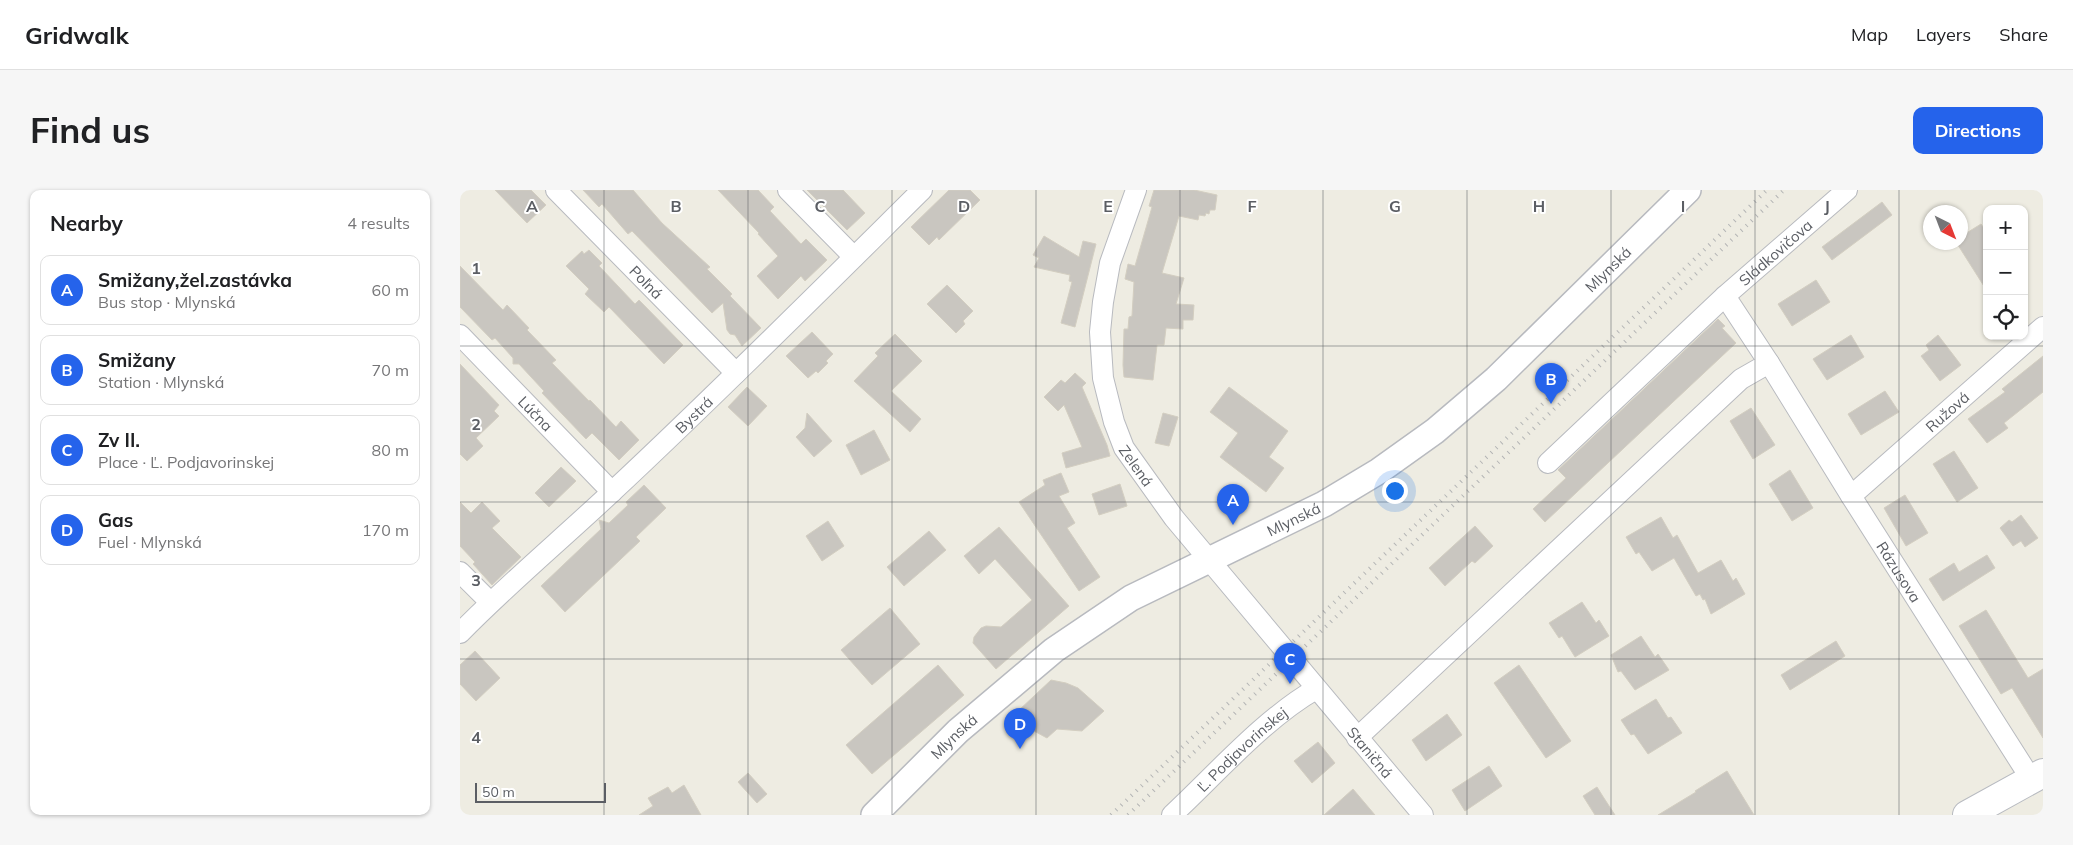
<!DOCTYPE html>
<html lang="en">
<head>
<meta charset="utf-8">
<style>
  :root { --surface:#fff; --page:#f6f6f6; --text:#202124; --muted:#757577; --line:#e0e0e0; --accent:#2563eb }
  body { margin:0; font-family:Mulish,sans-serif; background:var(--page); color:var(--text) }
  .controls { position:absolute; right:15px; top:15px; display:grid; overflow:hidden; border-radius:10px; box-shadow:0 1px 4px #0004 }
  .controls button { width:45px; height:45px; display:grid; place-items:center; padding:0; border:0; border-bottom:1px solid var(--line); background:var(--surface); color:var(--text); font:25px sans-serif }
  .compass { position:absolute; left:1463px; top:15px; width:45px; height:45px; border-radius:50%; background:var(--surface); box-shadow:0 1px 4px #0004; rotate:138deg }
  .scale { position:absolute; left:15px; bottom:12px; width:131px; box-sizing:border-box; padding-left:5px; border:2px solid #5b5e64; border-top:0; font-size:14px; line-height:18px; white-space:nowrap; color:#5b5e64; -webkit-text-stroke:4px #fff; paint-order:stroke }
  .you { position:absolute; left:934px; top:300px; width:18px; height:18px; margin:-12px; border:4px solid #fff; border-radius:50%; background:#1a73e8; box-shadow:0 0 0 8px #1a73e833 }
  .badge { display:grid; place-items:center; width:32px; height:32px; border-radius:50%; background:var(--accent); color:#fff; font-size:16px; font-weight:700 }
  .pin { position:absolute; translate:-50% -41px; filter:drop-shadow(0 1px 2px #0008) }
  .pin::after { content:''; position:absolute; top:26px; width:18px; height:15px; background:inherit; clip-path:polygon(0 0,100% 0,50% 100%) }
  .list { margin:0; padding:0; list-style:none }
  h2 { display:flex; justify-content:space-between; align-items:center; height:65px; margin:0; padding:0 20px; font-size:21px }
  h2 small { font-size:16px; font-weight:400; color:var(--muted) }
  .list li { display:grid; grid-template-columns:32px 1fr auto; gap:15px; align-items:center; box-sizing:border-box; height:70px; margin:0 10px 10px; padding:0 10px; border:1px solid var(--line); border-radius:10px }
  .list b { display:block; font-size:19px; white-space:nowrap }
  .list p { margin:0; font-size:16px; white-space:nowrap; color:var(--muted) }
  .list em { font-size:16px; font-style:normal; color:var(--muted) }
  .icon { flex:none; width:28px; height:28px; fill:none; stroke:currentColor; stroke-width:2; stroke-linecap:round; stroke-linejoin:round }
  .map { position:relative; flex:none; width:1583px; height:625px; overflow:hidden; border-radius:10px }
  header { display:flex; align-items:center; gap:30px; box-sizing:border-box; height:70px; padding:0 25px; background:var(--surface); border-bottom:1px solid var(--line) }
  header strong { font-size:24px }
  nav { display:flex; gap:28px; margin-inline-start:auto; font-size:18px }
  .intro { display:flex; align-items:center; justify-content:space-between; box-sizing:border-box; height:120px; padding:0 30px }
  h1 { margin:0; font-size:35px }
  .button { padding:12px 22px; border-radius:10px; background:var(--accent); color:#fff; font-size:18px; font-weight:700 }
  main { display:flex; gap:30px; padding:0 30px }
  aside { flex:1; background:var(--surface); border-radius:10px; box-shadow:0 1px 4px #0004 }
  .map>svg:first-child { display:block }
  .building { fill:#c9c6c0; stroke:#d3cec1 }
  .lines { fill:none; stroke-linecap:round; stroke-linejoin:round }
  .minor-casing { stroke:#b8babf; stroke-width:22 }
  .tertiary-casing { stroke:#b8babf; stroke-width:28 }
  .secondary-casing { stroke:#b8bbc1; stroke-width:30 }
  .minor { stroke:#fff; stroke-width:20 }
  .tertiary { stroke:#fff; stroke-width:25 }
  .secondary { stroke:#fff; stroke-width:28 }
  .rail { stroke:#b4b5b5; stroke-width:4; stroke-dasharray:1 6; stroke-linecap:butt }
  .grid { fill:none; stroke:#5b5e64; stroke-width:1; stroke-opacity:0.55 }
  .labels { text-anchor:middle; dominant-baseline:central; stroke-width:4; stroke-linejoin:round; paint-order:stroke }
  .street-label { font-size:15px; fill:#5b5e64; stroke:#fff }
  .grid-label { font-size:16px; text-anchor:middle; font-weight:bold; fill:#5b5e64; stroke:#fff; stroke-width:4; stroke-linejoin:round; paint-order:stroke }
</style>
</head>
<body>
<header>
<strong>Gridwalk</strong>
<nav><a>Map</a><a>Layers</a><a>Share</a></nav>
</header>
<div class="intro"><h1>Find us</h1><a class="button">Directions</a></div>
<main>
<aside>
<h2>Nearby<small>4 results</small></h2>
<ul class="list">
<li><span class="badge">A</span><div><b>Smižany,žel.zastávka</b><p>Bus stop · Mlynská</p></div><em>60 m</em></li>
<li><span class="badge">B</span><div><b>Smižany</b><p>Station · Mlynská</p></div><em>70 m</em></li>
<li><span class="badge">C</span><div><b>Zv II.</b><p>Place · Ľ. Podjavorinskej</p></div><em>80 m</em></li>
<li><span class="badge">D</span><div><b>Gas</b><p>Fuel · Mlynská</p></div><em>170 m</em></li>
</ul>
</aside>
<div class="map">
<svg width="1583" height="625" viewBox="0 0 1583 625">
  <rect width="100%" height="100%" fill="#eeece2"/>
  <path class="building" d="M 35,0 L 71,0 L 86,15 L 67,33 Z
    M 123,0 L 173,0 L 202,33 L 250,77 L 247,79 L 272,104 L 270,106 L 301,138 L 282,156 L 275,145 L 270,144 L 267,140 L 263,113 L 252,123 L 172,41 L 168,44 L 142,14 L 139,17 Z
    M 258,0 L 298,0 L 314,17 L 310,21 L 341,54 L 346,49 L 367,70 L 345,91 L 341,86 L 318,109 L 297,86 L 318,66 L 298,44 L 299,43 Z
    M 347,0 L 383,0 L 405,23 L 387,40 Z
    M 489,0 L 510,0 L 520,10 L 479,50 L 477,47 L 469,55 L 451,37 Z
    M 694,0 L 734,0 L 757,5 L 755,20 L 750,20 L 749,24 L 746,23 L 745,26 L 739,25 L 738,30 L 719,26 L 702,83 L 724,88 L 716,114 L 734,115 L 733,130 L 723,130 L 723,139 L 706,138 L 704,155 L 697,155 L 693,190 L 664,187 L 663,175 L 664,139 L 668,139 L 669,127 L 672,126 L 674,92 L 665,89 L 668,74 L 675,76 L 692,17 L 689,16 Z
    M 1422,12 L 1432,25 L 1372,70 L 1362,57 Z
    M 1521,34 L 1527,43 L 1527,101 L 1496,52 L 1500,52 L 1500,47 Z
    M 584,46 L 619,67 L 623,51 L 636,54 L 615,137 L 601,133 L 612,92 L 609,91 L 610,85 L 574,77 L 579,68 L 573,65 Z
    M 129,60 L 142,73 L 139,76 L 175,114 L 179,110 L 223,155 L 204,174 L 149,117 L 144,122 L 125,104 L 129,99 L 106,76 L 122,61 L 124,64 Z
    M 0,76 L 43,120 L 47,115 L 69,138 L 67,140 L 96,170 L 92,173 L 129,211 L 130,210 L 156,237 L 161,231 L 179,250 L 159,270 L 132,243 L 126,249 L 82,203 L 84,201 L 59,174 L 53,174 L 53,168 L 35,148 L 32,150 L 0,117 Z
    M 1356,90 L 1370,112 L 1332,136 L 1318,114 Z
    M 487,95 L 513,121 L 503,131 L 505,134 L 496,143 L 467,114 Z
    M 1258,129 L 1265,136 L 1262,138 L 1276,153 L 1085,332 L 1073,319 L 1106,288 L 1098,280 Z
    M 352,142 L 373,164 L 366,171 L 368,173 L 358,183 L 356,181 L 348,188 L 326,166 Z
    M 435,144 L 462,171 L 431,201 L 461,229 L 450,242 L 394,191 L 418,166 L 415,163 Z
    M 1391,145 L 1404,167 L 1367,190 L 1353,169 Z
    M 1478,145 L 1501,175 L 1480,191 L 1461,166 L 1469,160 L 1466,155 Z
    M 1583,166 L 1583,202 L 1544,233 L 1548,238 L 1527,253 L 1508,229 L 1545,202 L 1542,199 Z
    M 0,174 L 39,215 L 34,221 L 39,226 L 16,248 L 23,256 L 7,271 L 0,264 Z
    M 615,183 L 626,193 L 622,197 L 647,255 L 650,266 L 606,278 L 602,263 L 622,257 L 604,215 L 598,221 L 584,207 L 601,190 L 605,193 Z
    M 287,197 L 307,216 L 288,236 L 268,217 Z
    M 769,197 L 828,241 L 809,267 L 824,278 L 806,302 L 760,267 L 778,243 L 750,222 Z
    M 1425,201 L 1439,222 L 1401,245 L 1388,224 Z
    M 1291,218 L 1315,255 L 1293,269 L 1270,231 Z
    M 347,223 L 372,251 L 354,267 L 336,247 L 345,238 Z
    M 703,223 L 718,227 L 709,256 L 695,253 Z
    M 414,240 L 430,270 L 401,285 L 386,255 Z
    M 1494,261 L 1518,298 L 1497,312 L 1473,274 Z
    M 101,277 L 116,291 L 89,317 L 75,303 Z
    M 1330,280 L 1353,318 L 1332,331 L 1309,294 Z
    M 601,283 L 609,302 L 599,306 L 615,333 L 607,338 L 640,387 L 619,401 L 559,312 L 585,295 L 583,290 Z
    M 660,294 L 667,316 L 639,325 L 632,304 Z
    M 184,295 L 206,318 L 176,347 L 180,351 L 105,422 L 81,396 L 141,339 L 139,330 L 149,333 L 168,315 L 166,312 Z
    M 1445,305 L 1468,343 L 1446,356 L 1424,318 Z
    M 0,312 L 11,323 L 22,312 L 40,331 L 32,338 L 61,367 L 32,395 L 13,374 L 15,372 L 0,356 Z
    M 1561,325 L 1578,348 L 1565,357 L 1561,351 L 1553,356 L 1540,338 L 1549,330 L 1552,332 Z
    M 1201,327 L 1213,348 L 1217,345 L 1238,383 L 1261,370 L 1273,391 L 1276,388 L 1285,404 L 1251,424 L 1245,409 L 1243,410 L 1240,404 L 1236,406 L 1214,368 L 1192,381 L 1179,362 L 1176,364 L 1166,347 Z
    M 368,331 L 384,356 L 362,371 L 346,346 Z
    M 1015,336 L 1033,356 L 1015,373 L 1012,371 L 985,396 L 969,378 Z
    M 539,337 L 609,416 L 536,479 L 513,453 L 514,447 L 521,438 L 526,436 L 541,437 L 572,410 L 535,369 L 519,384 L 504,366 Z
    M 469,341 L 486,360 L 444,396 L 427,377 Z
    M 1527,365 L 1535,378 L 1483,411 L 1469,389 L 1494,373 L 1499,382 Z
    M 1122,412 L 1136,433 L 1139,430 L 1149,446 L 1115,467 L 1102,446 L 1099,448 L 1089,433 Z
    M 430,418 L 460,454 L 412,495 L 381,460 Z
    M 1526,420 L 1568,488 L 1583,479 L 1583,548 L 1552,498 L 1541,504 L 1499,436 Z
    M 1181,446 L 1195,467 L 1198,464 L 1209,480 L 1175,500 L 1161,481 L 1158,482 L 1151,465 Z
    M 1376,451 L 1385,466 L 1330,500 L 1321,485 Z
    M 15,461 L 40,488 L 16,511 L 0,494 L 0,475 Z
    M 478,475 L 504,505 L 412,584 L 386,555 Z
    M 1059,475 L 1111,551 L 1086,568 L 1034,493 Z
    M 591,490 L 606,493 L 618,498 L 644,521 L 622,541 L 597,539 L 587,548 L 574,541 L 566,534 L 557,522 Z
    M 1196,509 L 1208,528 L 1211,527 L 1222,543 L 1188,564 L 1174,544 L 1171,545 L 1161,530 Z
    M 987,524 L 1002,545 L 966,571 L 952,550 Z
    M 858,552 L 875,573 L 852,593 L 834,571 Z
    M 1029,576 L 1042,596 L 1005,621 L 992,600 Z
    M 1267,581 L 1294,625 L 1198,625 L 1236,602 L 1235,601 Z
    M 288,583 L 307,604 L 297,613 L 278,592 Z
    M 224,595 L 241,625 L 179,625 L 193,616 L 188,608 L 208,597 L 212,603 Z
    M 1137,597 L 1142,605 L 1155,625 L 1135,625 L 1123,606 Z
    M 893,599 L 915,625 L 864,625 Z"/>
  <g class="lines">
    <defs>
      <g id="minor">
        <path id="s1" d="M 96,0 L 276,183"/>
        <path d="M 328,0 L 394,67"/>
        <path id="s2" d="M 676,0 L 650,73 L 643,112 L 640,142 L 643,188 L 654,232 L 664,258 L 714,328 L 963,625"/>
        <path id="s3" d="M 0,145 L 152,302"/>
        <path id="s4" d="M 1309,173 L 1391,306 L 1571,589"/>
        <path id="s5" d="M 1088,273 L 1265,106 L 1387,0"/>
        <path id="s6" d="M 1391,306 L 1583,137"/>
        <path d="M 0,382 L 30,412"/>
        <path id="s7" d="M 0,443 C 49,393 102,349 153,301 C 258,203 360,101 462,0"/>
        <path d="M 897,548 L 1281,189 L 1309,173 L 1265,106"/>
        <path id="s8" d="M 712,625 C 756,584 805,528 856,499"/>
      </g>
      <g id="tertiary">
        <path id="s9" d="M 414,625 L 498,541 L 594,460 L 671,408 L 864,314 L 919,281 L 975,241 L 1036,189 L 1228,0"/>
      </g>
      <path id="secondary" d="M 1507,625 L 1583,583"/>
    </defs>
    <use href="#minor" class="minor-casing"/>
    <use href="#tertiary" class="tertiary-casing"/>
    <use href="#secondary" class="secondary-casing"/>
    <use href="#minor" class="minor"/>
    <use href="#tertiary" class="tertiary"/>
    <use href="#secondary" class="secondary"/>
    <path class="rail" d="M 651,625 L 1307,0
      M 668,625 L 1324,0"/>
  </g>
  <path class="grid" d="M 144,0 L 144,625M 288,0 L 288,625M 432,0 L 432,625M 576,0 L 576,625M 720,0 L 720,625M 863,0 L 863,625M 1007,0 L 1007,625M 1151,0 L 1151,625M 1295,0 L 1295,625M 1439,0 L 1439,625M 0,156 L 1583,156M 0,312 L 1583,312M 0,469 L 1583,469"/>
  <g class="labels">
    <g class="street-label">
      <text stroke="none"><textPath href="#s5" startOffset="310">Sládkovičova</textPath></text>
      <text stroke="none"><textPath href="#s9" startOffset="922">Mlynská</textPath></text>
      <text stroke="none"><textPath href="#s1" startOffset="129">Poľná</textPath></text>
      <text stroke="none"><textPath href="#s6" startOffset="128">Ružová</textPath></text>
      <text stroke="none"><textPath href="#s3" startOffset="109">Lúčna</textPath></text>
      <text stroke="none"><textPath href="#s7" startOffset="320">Bystrá</textPath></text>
      <text stroke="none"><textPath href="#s2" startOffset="288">Zelená</textPath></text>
      <text stroke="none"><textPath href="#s9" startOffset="518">Mlynská</textPath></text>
      <text stroke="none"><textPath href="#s4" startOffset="246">Rázusova</textPath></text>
      <text stroke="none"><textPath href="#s9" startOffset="112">Mlynská</textPath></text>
      <text stroke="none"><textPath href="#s8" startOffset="96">Ľ. Podjavorinskej</textPath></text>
      <text stroke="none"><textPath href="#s2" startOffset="658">Staničná</textPath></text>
    </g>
  </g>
  <g class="grid-label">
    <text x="72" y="22">A</text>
    <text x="216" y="22">B</text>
    <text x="360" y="22">C</text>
    <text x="504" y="22">D</text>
    <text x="648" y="22">E</text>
    <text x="792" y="22">F</text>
    <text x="935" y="22">G</text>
    <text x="1079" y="22">H</text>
    <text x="1223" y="22">I</text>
    <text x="1367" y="22">J</text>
    <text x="16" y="84">1</text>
    <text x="16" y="240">2</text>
    <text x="16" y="396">3</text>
    <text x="16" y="553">4</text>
  </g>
</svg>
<div class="controls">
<button>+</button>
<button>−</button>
<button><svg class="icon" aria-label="locate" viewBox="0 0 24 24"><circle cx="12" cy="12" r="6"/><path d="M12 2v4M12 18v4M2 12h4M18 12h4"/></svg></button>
</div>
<svg class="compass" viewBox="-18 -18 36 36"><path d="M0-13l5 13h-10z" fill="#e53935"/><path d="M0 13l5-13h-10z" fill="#757577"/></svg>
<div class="scale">50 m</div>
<div class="you"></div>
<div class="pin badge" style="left:773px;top:335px">A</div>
<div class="pin badge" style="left:1091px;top:214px">B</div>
<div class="pin badge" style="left:830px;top:494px">C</div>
<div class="pin badge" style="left:560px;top:559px">D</div>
</div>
</main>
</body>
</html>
